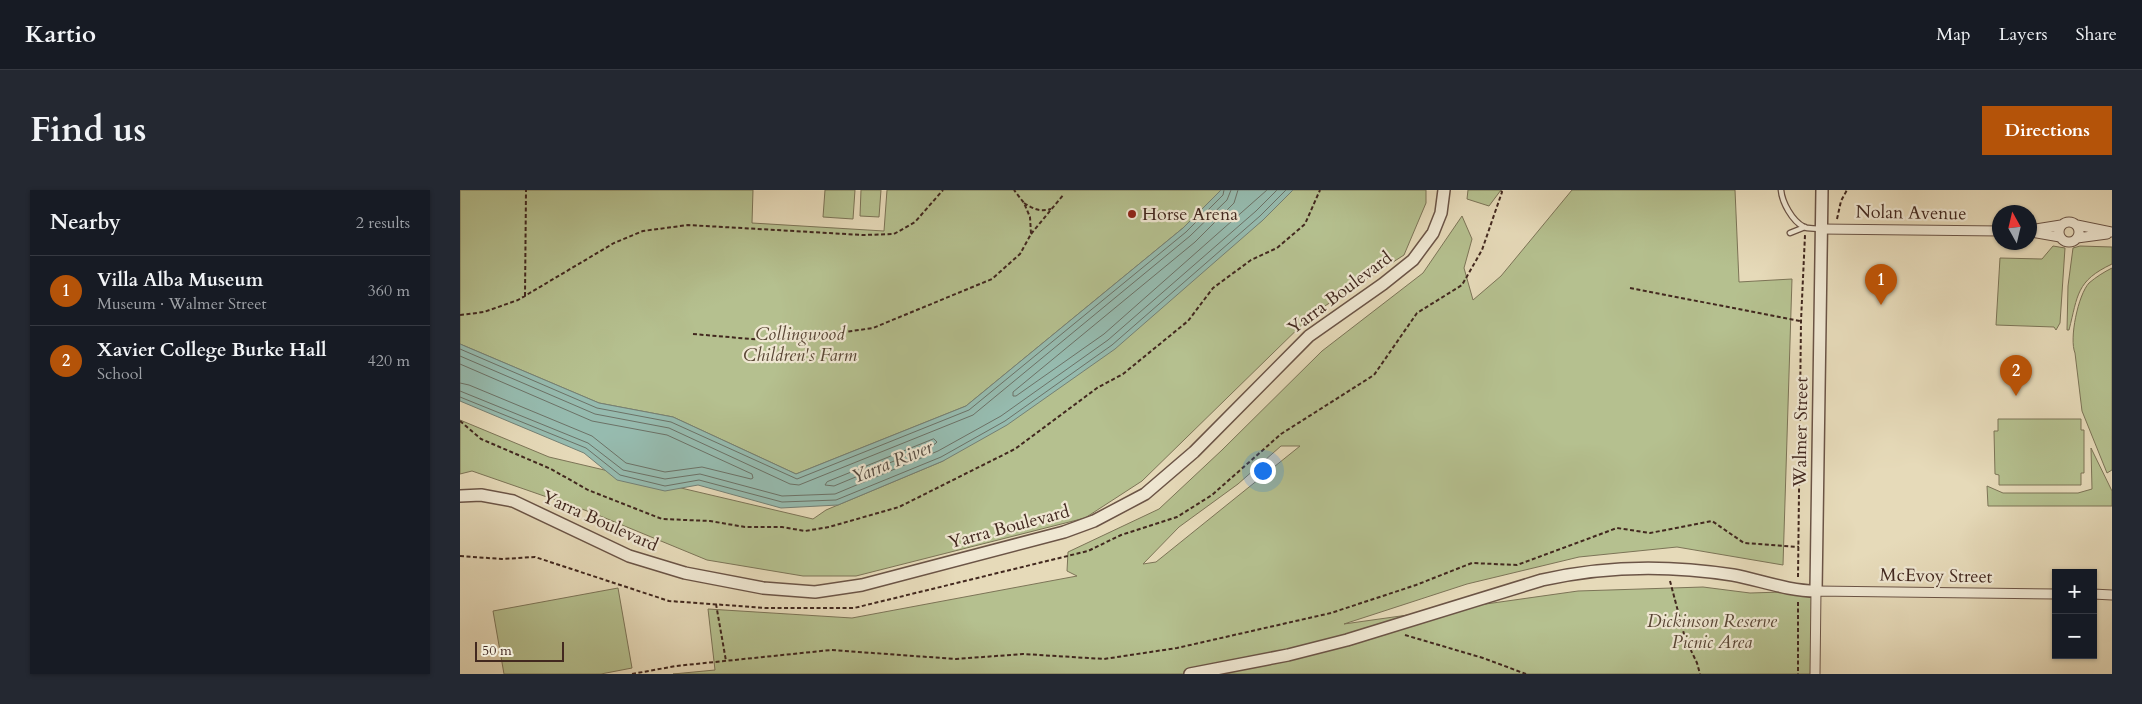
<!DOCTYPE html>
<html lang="en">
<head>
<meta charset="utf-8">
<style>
  :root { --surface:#171b24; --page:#242831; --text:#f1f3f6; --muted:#9ea1a6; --line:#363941; --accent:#b45309 }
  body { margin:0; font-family:Cardo,serif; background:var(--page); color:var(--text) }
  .controls { position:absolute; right:15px; bottom:15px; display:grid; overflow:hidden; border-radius:0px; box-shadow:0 1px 4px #0004 }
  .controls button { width:45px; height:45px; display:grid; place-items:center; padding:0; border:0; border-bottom:1px solid var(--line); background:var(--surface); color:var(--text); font:25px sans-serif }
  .compass { position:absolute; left:1532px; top:15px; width:45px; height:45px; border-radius:50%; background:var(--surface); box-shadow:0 1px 4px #0004; rotate:352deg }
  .scale { position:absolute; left:15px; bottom:12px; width:89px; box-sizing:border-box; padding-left:5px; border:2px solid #42281f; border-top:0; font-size:14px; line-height:18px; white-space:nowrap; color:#42281f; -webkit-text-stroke:4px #efe7d2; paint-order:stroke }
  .you { position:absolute; left:802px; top:280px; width:18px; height:18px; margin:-12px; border:4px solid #fff; border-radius:50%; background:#1a73e8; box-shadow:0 0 0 8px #1a73e833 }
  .badge { display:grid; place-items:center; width:32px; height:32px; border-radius:50%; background:var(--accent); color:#fff; font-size:16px; font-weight:700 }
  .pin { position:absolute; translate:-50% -41px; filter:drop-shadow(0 1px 2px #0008) }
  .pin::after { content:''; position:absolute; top:26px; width:18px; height:15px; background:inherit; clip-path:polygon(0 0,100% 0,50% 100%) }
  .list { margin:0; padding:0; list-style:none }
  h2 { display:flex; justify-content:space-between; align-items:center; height:65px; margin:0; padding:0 20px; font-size:21px }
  h2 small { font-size:16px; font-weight:400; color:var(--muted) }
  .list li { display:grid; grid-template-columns:32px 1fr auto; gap:15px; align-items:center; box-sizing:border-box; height:70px; padding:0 20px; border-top:1px solid var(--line) }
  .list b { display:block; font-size:19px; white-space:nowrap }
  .list p { margin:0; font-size:16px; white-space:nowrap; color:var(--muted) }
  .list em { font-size:16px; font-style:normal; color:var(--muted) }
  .map { position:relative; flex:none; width:1652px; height:484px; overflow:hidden; border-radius:0px }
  header { display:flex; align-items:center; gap:30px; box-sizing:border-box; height:70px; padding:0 25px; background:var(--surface); border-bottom:1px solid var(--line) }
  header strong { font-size:24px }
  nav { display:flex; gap:28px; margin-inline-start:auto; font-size:18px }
  .intro { display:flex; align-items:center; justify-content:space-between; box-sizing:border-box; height:120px; padding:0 30px }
  h1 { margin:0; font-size:35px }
  .button { padding:12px 22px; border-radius:0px; background:var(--accent); color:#fff; font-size:18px; font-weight:700 }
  main { display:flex; gap:30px; padding:0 30px }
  aside { flex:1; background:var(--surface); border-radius:0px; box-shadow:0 1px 4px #0004 }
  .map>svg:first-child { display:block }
  .green { fill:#b5c08f; stroke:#7c7457; fill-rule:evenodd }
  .water { fill:#96bbaf; stroke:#748075 }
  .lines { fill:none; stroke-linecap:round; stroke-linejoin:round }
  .shore { stroke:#6c7267; stroke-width:1 }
  .service-casing { stroke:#6b5446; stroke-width:7 }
  .minor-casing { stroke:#6b5446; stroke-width:11 }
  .tertiary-casing { stroke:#6b5446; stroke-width:14 }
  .path { stroke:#42281f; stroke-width:2; stroke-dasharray:4 2.5; stroke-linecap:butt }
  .service { stroke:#efe7d2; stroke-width:4.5 }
  .minor { stroke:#efe7d2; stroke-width:9 }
  .tertiary { stroke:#efe7d2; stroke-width:11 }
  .poi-dot { fill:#8f2418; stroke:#efe7d2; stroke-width:2 }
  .labels { text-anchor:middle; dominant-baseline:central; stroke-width:4.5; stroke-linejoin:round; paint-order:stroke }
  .street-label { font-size:18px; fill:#42281f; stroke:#efe7d2 }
  .poi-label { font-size:18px; fill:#42281f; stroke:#efe7d2; text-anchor:start }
  .park-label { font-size:18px; font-style:italic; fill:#594635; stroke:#efe7d2 }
  .water-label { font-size:19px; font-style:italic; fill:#574d43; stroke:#efe7d2 }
</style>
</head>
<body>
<header>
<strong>Kartio</strong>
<nav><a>Map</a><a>Layers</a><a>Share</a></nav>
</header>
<div class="intro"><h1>Find us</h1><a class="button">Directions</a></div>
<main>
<aside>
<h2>Nearby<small>2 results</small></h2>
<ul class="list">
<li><span class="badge">1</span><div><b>Villa Alba Museum</b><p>Museum · Walmer Street</p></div><em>360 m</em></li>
<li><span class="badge">2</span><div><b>Xavier College Burke Hall</b><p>School</p></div><em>420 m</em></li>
</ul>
</aside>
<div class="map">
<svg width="1652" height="484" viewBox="0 0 1652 484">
  <rect width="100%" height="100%" fill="#e6dab9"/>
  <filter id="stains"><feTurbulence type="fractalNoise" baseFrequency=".004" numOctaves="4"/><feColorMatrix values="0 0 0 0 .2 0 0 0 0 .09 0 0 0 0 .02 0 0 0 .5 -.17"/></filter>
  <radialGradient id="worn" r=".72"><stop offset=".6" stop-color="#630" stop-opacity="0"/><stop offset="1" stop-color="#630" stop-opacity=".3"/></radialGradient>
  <path class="green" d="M 0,0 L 293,0 L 292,33 L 424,41 L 427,0 L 761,0 L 723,38 L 506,216 L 336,284 L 213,227 L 139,213 L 0,154 Z
    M 365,0 L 395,0 L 393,29 L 363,27 Z
    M 401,0 L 421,0 L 419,27 L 400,26 Z
    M 833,0 L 966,0 L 966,13 L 944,65 L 854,123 L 682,291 L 625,328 L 396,386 L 343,386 L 247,370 L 133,323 L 12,281 L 0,284 L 0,230 L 89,267 L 353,329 L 366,320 L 483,271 L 803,30 Z
    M 1008,0 L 1041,0 L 1029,16 L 1007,9 Z
    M 1112,0 L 1275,0 L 1279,92 L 1332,89 L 1323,375 L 1217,357 L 1119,367 L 1007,394 L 884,434 L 1118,401 L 1243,397 L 1290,403 L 1356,401 L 1355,484 L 213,484 L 255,480 L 248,419 L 392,428 L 617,386 L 607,381 L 608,362 L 699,319 L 762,260 L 862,161 L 963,83 L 1002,26 L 1012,49 L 1004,78 L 1013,110 L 1041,86 ZM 821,256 L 840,256 L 696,372 L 683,374 L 719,337 L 778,294 Z
    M 1593,56 L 1605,58 L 1600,133 L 1596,140 L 1594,137 L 1536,135 L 1540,68 L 1582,69 Z
    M 1620,56 L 1652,57 L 1652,74 C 1616,91 1618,105 1609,140 L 1607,140 L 1608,96 L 1613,58 Z
    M 1652,78 L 1652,280 L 1647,283 L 1622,221 L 1615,163 C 1609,149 1618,105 1629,93 C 1636,87 1644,82 1652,78 Z
    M 1538,229 L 1621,229 L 1621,240 L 1624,240 L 1624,283 L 1621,283 L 1621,295 L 1539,295 L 1539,285 L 1535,284 L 1534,241 L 1538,241 Z
    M 1631,258 L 1652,301 L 1652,316 L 1528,316 L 1527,296 L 1543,303 L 1618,303 L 1632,299 Z
    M 158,398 L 172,478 L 141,484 L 44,484 L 33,421 Z"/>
  <path class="water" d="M 761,0 L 833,0 L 803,30 L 655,159 L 547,235 L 483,271 L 378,315 L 321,318 L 238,295 L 205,301 L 157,290 L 124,263 L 0,211 L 0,154 L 139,213 L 213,227 L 336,284 L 506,216 L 723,38 Z"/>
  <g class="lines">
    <path class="shore" d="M 778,0 L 774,13 L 735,52 L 553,202 L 553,206 L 556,206 L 644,144 L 807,0
      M 0,159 L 137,218 L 211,232 L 337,289 L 509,220 L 726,42 L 763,5 L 764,0
      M 0,166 L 135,224 L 209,238 L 330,294 L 339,295 L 513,225 L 730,46 L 767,10 L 771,0
      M 0,174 L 132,231 L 207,245 L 292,284 L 293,288 L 291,289 L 242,277 L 205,282 L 166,273 L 132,246 L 9,195 L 0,193
      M 0,201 L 128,253 L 163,280 L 205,289 L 240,284 L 322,306 L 375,304 L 478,261 L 541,226 L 648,150 L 796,21 L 817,0
      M 0,207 L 126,258 L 160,285 L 205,296 L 239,290 L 322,312 L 376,310 L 481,267 L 545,231 L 652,155 L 800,26 L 826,0
      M 474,249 L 477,252 L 475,254 L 374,296 L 365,295 L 367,292 Z"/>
    <defs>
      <path id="service" d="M 1321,0 C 1322,12 1332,31 1344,37 C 1348,39 1355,38 1360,39
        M 1330,43 L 1345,37"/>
      <path id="minor" d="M1599 42a10 10 0 1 1 20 0a10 10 0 1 1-20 0Z
        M 1617,35 L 1652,42
        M 1361,39 L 1540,41
        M 1570,40 L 1601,35
        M 1571,42 L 1600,47
        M 1617,48 L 1647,44
        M 1633,404 L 1652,405
        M 1355,484 L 1356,401 L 1596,404"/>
      <path id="tertiary" d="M 0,306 L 21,305 L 53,311 L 169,366 L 225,383 L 303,398 L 355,402 L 402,395 L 604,342 L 634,331 L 685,304 L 734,262 L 849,146 L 923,94 L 953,70 L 973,43 L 981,23 L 984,0
        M 730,484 L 828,465 L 887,450 L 1082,390 C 1143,376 1210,375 1273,385 C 1300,390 1328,401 1356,401 L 1362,0"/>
    </defs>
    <use href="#service" class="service-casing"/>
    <use href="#minor" class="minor-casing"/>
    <use href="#tertiary" class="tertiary-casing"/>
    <path class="path" d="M 564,13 C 573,19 580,22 591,19
      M 1377,29 L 1381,11 L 1387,0
      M 571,44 L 604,4
      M 1170,98 L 1340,131
      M 65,106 L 66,0
      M 0,125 L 24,122 L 58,110 L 154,53 L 183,41 L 228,35 L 403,45 L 434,44 L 455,32 L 483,0
      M 233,144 L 303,150 L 364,145 L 413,138 L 532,89 L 560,64 L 571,44 L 570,27 L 564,13 L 554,0
      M 0,231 L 21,249 L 91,279 L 128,300 L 202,329 L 250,331 L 285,337 L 322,337 L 345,341 L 369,337 L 439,317 L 555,259 L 637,198 L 663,184 L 728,131 L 753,98 L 791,70 L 817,58 L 845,34 L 860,0
      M 0,366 L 42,369 L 75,367 L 209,411 L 306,418 L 394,418 L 628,361 L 661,345 L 717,327 L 752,305 L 821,244 L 914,185 L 957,123 L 1002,95 L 1022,60 L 1042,2 L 1040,0
      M 1338,387 L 1341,131 L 1345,45
      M 1210,391 L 1225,448 L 1237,473 L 1240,484
      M 1338,412 L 1338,484
      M 256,414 L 266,471
      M 945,445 L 1023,468 L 1066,484
      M 172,484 L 216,476 L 371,460 L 496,469 L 563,464 L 644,469 L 717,458 L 871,423 L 956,395 L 1012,373 L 1057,375 L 1157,338 L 1190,343 L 1252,331 L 1284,353 L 1339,357"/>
    <use href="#service" class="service"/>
    <use href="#minor" class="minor"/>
    <use href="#tertiary" class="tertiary"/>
  </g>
  <circle class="poi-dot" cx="672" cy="24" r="5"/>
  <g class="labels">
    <g class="street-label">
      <text transform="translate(1451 23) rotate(1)">Nolan Avenue</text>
      <text transform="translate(880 103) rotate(-37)">Yarra Boulevard</text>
      <text transform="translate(1341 242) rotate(-89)">Walmer Street</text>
      <text transform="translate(140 331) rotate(24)">Yarra Boulevard</text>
      <text transform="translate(549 337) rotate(-15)">Yarra Boulevard</text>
      <text transform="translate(1476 386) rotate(1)">McEvoy Street</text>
    </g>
    <g class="poi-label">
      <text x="682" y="24">Horse Arena</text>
    </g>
    <g class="park-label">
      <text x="340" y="144">Collingwood<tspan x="340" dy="21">Children's Farm</tspan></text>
      <text x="1252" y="431">Dickinson Reserve<tspan x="1252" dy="21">Picnic Area</tspan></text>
    </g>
    <g class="water-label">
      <text transform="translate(432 272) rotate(-22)">Yarra River</text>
    </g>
  </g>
  <rect width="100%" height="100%" filter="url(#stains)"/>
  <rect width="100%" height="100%" fill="url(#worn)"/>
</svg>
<div class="controls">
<button>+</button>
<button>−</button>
</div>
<svg class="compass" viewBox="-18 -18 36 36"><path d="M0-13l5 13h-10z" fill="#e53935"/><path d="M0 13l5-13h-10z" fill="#9ea1a6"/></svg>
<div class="scale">50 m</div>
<div class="you"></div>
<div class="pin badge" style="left:1421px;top:115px">1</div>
<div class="pin badge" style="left:1556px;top:206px">2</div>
</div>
</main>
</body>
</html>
